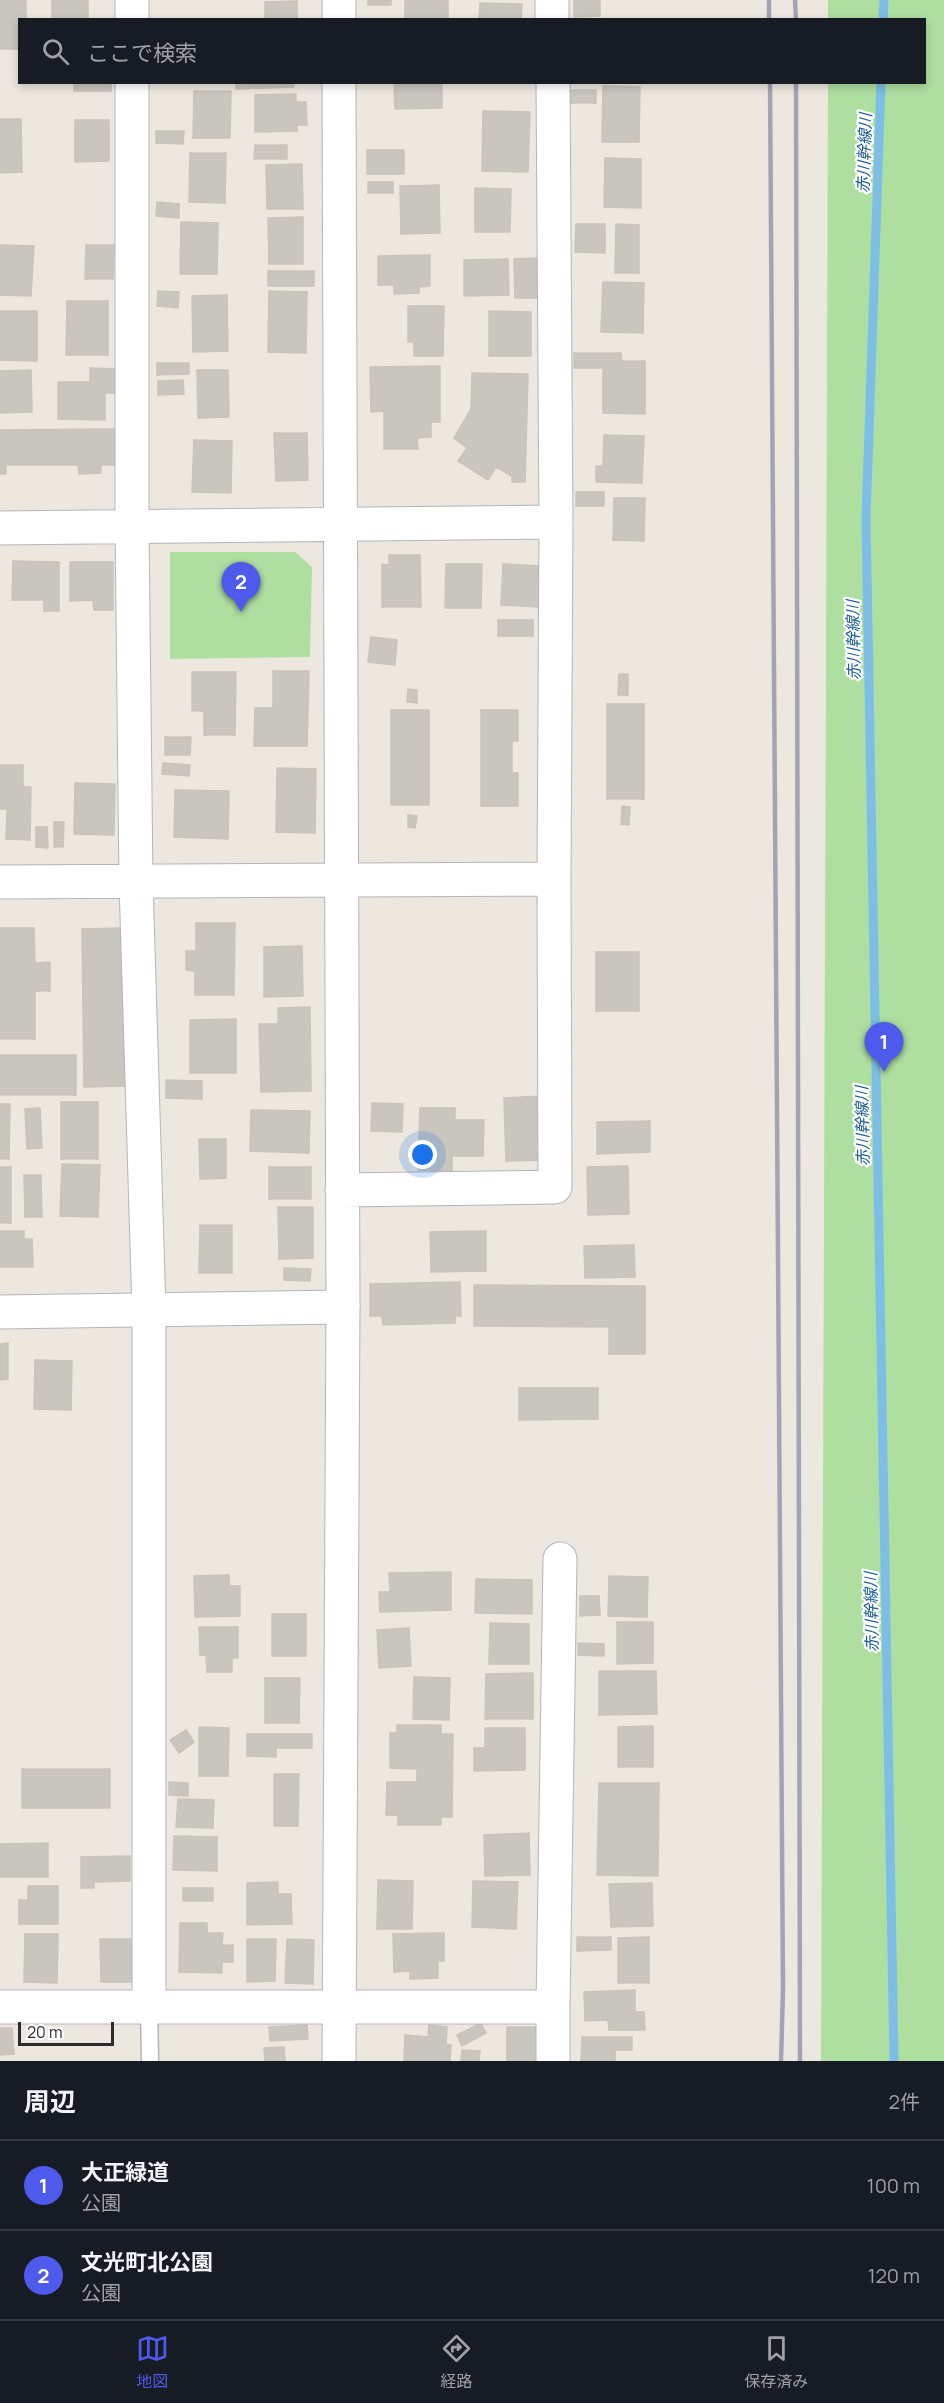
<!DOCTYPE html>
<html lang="ja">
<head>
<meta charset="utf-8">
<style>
  :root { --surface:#171b24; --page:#242831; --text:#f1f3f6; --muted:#9ea1a6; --line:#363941; --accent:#4e5aeb }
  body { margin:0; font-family:Manrope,"Noto Sans JP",sans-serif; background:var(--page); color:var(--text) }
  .scale { position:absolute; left:18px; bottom:15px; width:96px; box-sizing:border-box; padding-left:6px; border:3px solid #2c2c2c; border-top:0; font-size:16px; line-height:21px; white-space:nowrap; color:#2c2c2c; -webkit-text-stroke:4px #fff; paint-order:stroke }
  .you { position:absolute; left:423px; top:1155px; width:21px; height:21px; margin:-15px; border:4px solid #fff; border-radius:50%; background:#1a73e8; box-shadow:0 0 0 9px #1a73e833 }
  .badge { display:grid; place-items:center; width:39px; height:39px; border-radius:50%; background:var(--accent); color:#fff; font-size:20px; font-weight:700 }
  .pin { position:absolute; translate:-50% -50px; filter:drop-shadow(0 2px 3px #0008) }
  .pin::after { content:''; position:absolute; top:32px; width:21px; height:18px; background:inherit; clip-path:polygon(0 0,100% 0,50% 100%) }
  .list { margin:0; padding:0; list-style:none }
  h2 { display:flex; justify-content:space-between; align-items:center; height:78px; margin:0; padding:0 24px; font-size:26px }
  h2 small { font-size:20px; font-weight:400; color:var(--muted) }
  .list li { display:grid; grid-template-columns:39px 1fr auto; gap:18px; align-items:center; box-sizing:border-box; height:90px; padding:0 24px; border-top:2px solid var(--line) }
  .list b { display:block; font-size:22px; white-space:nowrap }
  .list p { margin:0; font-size:20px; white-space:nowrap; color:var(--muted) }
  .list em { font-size:20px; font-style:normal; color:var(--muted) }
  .icon { flex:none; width:33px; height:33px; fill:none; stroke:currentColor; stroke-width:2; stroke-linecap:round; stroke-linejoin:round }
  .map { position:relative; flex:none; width:944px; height:2061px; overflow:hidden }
  .search { position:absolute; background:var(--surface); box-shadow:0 3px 9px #0003; left:18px; right:18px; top:18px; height:66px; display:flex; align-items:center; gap:15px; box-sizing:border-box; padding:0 21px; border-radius:0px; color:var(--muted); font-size:22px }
  .sheet { height:258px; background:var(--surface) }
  nav { display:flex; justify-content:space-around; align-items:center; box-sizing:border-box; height:84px; border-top:2px solid var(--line); background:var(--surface); font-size:16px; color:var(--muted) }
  nav a { display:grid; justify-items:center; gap:3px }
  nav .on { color:var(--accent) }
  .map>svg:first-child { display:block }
  .green { fill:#afdea1 }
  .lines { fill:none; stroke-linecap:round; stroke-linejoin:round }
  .stream { stroke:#7cbee5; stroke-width:9 }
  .building { fill:#c8c6be; stroke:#c8c4b9; stroke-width:1.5 }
  .service-casing { stroke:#b3b4be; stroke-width:19 }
  .minor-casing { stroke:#b3b4be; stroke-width:35 }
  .tertiary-casing { stroke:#b3b4be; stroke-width:35 }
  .service { stroke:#fff; stroke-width:16 }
  .minor { stroke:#fff; stroke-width:33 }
  .tertiary { stroke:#fff; stroke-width:33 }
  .rail { stroke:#a2a3b4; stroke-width:4.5 }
  .labels { text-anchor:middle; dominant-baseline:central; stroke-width:4.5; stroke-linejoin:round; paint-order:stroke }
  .water-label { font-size:16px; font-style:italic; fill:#195c92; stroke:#fff }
</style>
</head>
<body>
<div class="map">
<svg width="944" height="2061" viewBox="0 0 944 2061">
  <rect width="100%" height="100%" fill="#ece8df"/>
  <path class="green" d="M 828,0 L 944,0 L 944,2061 L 821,2061 L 828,83 L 924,82 L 924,20 L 828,19 Z
    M 170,552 L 295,552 L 312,567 L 310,657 L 170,659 Z"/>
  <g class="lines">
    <path class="stream" d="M 883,20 L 884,0
      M 881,82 L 866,519 L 894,2061"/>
  </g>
  <path class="building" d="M 0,0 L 26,0 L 26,20 L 20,20 L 20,49 L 0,49 Z
    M 52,0 L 88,0 L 88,20 L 52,20 Z
    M 368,0 L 391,0 L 391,5 L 368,5 Z
    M 405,0 L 448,0 L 448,20 L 405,20 Z
    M 574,0 L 600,0 L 600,16 L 574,17 Z
    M 297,1 L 297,20 L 265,20 L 265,2 Z
    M 480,3 L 522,4 L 521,20 L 479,20 Z
    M 74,82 L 111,82 L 111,91 L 74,91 Z
    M 236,82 L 294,82 L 294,87 L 236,89 Z
    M 394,82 L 442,82 L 442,108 L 395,109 Z
    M 603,86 L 640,87 L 639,142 L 602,142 Z
    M 570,90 L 596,90 L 596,103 L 570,103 Z
    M 194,91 L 231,91 L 230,138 L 193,138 Z
    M 296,94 L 296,102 L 306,102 L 307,125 L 297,125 L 297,131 L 255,132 L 255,95 Z
    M 483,111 L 530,112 L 528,172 L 482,171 Z
    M 0,119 L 21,119 L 22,172 L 0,173 Z
    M 75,120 L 109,120 L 109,161 L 75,162 Z
    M 156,131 L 184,131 L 183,144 L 156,143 Z
    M 255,145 L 287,145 L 287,159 L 254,159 Z
    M 367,150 L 404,150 L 404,174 L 367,174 Z
    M 190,153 L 226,153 L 225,203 L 189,202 Z
    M 605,158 L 641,159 L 641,208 L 604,207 Z
    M 302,164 L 303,209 L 267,209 L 266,165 Z
    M 368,182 L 393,182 L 393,193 L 368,193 Z
    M 439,185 L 440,233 L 401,234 L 400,186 Z
    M 475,188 L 511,189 L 510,232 L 475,232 Z
    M 157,202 L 179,204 L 179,218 L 156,216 Z
    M 303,217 L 303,264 L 269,264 L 268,218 Z
    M 181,222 L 218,223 L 217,274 L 180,274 Z
    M 576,224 L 605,224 L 605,253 L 575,252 Z
    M 616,224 L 639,225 L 639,273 L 615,273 Z
    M 0,245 L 34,246 L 31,296 L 0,295 Z
    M 86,245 L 114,245 L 113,279 L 85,279 Z
    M 430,255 L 430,286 L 419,287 L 419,293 L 394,294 L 394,285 L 378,285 L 378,256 Z
    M 537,258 L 538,298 L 515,298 L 514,259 Z
    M 508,259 L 509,295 L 464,296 L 464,260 Z
    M 268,271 L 314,271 L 314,286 L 268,286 Z
    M 603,282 L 644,283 L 643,333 L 601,332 Z
    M 158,291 L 179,292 L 178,308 L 157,306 Z
    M 269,291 L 307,292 L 306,353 L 268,352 Z
    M 227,295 L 228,351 L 193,352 L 192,296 Z
    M 67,301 L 108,301 L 108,355 L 66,355 Z
    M 408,306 L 444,306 L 443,356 L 414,356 L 414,342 L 408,342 Z
    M 0,311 L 37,311 L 37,361 L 0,360 Z
    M 489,311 L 531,312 L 531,356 L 489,356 Z
    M 574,353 L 621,353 L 622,361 L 645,361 L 645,414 L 603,413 L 603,368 L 574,368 Z
    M 157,363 L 189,363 L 189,374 L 157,375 Z
    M 440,366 L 440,422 L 431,422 L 431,437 L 417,438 L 418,449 L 384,449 L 384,411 L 371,412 L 370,367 Z
    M 90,368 L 118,369 L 117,393 L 105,393 L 105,420 L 58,419 L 58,382 L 90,382 Z
    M 31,370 L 32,412 L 0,413 L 0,371 Z
    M 197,370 L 228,370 L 229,417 L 198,418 Z
    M 472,373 L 528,374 L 525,482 L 512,482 L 512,476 L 496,467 L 488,480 L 458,461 L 467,448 L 454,438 L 471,409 Z
    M 183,380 L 184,394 L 158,395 L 158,381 Z
    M 115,429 L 116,465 L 101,465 L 101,473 L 79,474 L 78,465 L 6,465 L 6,474 L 0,474 L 0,430 Z
    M 274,433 L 307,433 L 308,480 L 276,481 Z
    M 604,435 L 644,436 L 642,483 L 596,482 L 596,466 L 603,466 Z
    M 194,440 L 232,441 L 231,493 L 192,492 Z
    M 576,492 L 604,492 L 604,506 L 576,506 Z
    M 614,498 L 645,498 L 644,541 L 613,540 Z
    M 389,555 L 420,555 L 421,607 L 382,607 L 382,564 L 389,565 Z
    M 13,561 L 59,562 L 59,611 L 44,611 L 44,600 L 12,600 Z
    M 70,562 L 113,562 L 113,610 L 94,610 L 93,600 L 70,601 Z
    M 446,564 L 482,564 L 481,608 L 445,608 Z
    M 503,564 L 541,566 L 539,607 L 501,605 Z
    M 498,620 L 533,620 L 533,636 L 498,636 Z
    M 371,637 L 397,640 L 395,665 L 368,662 Z
    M 273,671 L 309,671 L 307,746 L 254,746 L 255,708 L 273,708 Z
    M 192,672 L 236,672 L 235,735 L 204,735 L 204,711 L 192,711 Z
    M 619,674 L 628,674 L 628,695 L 618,695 Z
    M 408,689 L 417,690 L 417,703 L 407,702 Z
    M 607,704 L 644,704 L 644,799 L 607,799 Z
    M 391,710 L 429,710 L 429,805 L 391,805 Z
    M 481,710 L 518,710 L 518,741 L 512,741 L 512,773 L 518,773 L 518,806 L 481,806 Z
    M 165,737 L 191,737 L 190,755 L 165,755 Z
    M 163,763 L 190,765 L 189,776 L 162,774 Z
    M 0,765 L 23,765 L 23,787 L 31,787 L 30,840 L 6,839 L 7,809 L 0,809 Z
    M 277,768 L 316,769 L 315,833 L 276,832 Z
    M 75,783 L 115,784 L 114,835 L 74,834 Z
    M 175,790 L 229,791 L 228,839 L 174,837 Z
    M 622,806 L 630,807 L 629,825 L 621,824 Z
    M 408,815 L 417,816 L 415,828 L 408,827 Z
    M 54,822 L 64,822 L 63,847 L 54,847 Z
    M 36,827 L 47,827 L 48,848 L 36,847 Z
    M 196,923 L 235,923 L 234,995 L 195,995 L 195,971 L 186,970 L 186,951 L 196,951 Z
    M 0,928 L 34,928 L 35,963 L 50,962 L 50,991 L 35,991 L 35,1039 L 0,1039 Z
    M 123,928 L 125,1086 L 84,1087 L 82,929 Z
    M 302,946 L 303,996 L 264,997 L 264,947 Z
    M 596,952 L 639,952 L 639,1011 L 596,1011 Z
    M 310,1007 L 311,1091 L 261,1092 L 259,1024 L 278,1024 L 278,1008 Z
    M 236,1019 L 236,1073 L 190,1073 L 190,1020 Z
    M 0,1055 L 76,1055 L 76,1095 L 0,1095 Z
    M 166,1080 L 202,1081 L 202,1099 L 166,1098 Z
    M 542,1096 L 544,1160 L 506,1161 L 504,1098 Z
    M 61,1102 L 98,1102 L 98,1159 L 61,1159 Z
    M 372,1103 L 403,1104 L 402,1132 L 371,1131 Z
    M 0,1104 L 10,1104 L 9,1159 L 0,1159 Z
    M 40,1108 L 42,1148 L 27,1149 L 25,1109 Z
    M 420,1108 L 455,1108 L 455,1120 L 484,1120 L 483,1156 L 452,1156 L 452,1171 L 418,1170 Z
    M 251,1110 L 310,1111 L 309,1153 L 250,1151 Z
    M 650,1121 L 650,1152 L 597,1154 L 597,1122 Z
    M 199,1139 L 226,1139 L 226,1178 L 200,1179 Z
    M 62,1164 L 100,1165 L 98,1217 L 60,1216 Z
    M 628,1166 L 629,1214 L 588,1215 L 587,1167 Z
    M 0,1167 L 11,1167 L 11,1223 L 0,1223 Z
    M 269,1167 L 311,1167 L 311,1199 L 269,1199 Z
    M 24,1175 L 41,1175 L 42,1217 L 25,1217 Z
    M 278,1207 L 313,1207 L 313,1258 L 279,1259 Z
    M 200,1225 L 232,1225 L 232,1273 L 199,1273 Z
    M 0,1231 L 24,1231 L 24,1239 L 32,1239 L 33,1267 L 0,1267 Z
    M 486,1231 L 486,1271 L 431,1272 L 430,1232 Z
    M 634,1245 L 635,1277 L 585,1278 L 584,1246 Z
    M 284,1268 L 311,1269 L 310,1281 L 284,1280 Z
    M 460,1282 L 461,1316 L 455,1316 L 455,1323 L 383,1325 L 382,1316 L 370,1316 L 370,1284 Z
    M 474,1285 L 645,1286 L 645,1354 L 609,1354 L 609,1327 L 474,1326 Z
    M 8,1343 L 8,1379 L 0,1380 L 0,1344 Z
    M 35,1360 L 72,1361 L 71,1410 L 34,1409 Z
    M 519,1388 L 598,1388 L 598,1419 L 519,1420 Z
    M 451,1572 L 451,1610 L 380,1612 L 379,1592 L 390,1592 L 389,1573 Z
    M 229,1575 L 229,1586 L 240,1586 L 240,1616 L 195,1617 L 194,1576 Z
    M 609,1576 L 648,1577 L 647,1617 L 608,1616 Z
    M 476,1579 L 532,1580 L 532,1614 L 475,1613 Z
    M 580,1596 L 599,1596 L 600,1615 L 580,1616 Z
    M 272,1614 L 306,1614 L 306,1656 L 272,1656 Z
    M 617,1622 L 653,1622 L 653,1663 L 617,1664 Z
    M 490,1623 L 529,1624 L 529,1664 L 489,1664 Z
    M 199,1627 L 238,1627 L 238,1658 L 232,1658 L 232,1672 L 207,1672 L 206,1655 L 200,1655 Z
    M 409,1628 L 411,1666 L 379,1668 L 377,1630 Z
    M 578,1643 L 604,1644 L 604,1656 L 578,1655 Z
    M 599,1671 L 656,1671 L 657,1714 L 599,1715 Z
    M 533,1673 L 533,1719 L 485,1719 L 486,1674 Z
    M 414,1677 L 450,1678 L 449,1720 L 413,1719 Z
    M 265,1678 L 300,1678 L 299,1723 L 265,1723 Z
    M 397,1725 L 441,1725 L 441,1734 L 453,1734 L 452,1817 L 441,1817 L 441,1825 L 398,1825 L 398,1815 L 386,1815 L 387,1782 L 417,1782 L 417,1769 L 390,1768 L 390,1733 L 397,1733 Z
    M 653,1726 L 653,1767 L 618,1767 L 618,1727 Z
    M 199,1727 L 229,1728 L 228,1776 L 199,1776 Z
    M 485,1728 L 525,1728 L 525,1770 L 474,1771 L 474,1748 L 485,1748 Z
    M 186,1730 L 194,1742 L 179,1753 L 170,1740 Z
    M 247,1734 L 312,1734 L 312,1748 L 276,1748 L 276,1757 L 247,1756 Z
    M 22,1769 L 110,1769 L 110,1808 L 22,1808 Z
    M 274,1774 L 299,1774 L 298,1826 L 274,1826 Z
    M 169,1782 L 188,1783 L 188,1796 L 169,1795 Z
    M 599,1783 L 659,1783 L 658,1876 L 597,1875 Z
    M 178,1799 L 214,1800 L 213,1828 L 176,1827 Z
    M 529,1833 L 530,1875 L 485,1876 L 484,1835 Z
    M 174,1836 L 217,1837 L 217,1871 L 173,1870 Z
    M 48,1843 L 48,1877 L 0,1877 L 0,1844 Z
    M 130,1856 L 130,1881 L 94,1882 L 94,1888 L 81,1888 L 81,1857 Z
    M 378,1880 L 413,1881 L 412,1929 L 377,1929 Z
    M 473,1881 L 518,1882 L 516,1929 L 472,1927 Z
    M 278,1882 L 278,1894 L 291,1894 L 292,1924 L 247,1925 L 247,1883 Z
    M 652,1883 L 653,1926 L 611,1927 L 609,1884 Z
    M 28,1886 L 58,1886 L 58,1924 L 19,1924 L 19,1900 L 28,1900 Z
    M 183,1888 L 213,1888 L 213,1901 L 183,1901 Z
    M 180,1923 L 207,1923 L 207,1933 L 223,1933 L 222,1945 L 233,1945 L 233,1962 L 222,1962 L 222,1973 L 179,1972 Z
    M 444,1933 L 444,1961 L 438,1961 L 438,1978 L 410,1979 L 410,1971 L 394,1972 L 393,1934 Z
    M 25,1934 L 58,1934 L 57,1983 L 24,1982 Z
    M 577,1937 L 611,1937 L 611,1950 L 577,1951 Z
    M 649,1937 L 649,1983 L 618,1983 L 618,1938 Z
    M 100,1939 L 133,1939 L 133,1982 L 101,1982 Z
    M 247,1939 L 276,1939 L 275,1981 L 247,1982 Z
    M 287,1939 L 314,1940 L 313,1984 L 285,1983 Z
    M 635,1990 L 635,2012 L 644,2012 L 645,2030 L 609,2030 L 608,2020 L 585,2021 L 584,1992 Z
    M 481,2023 L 486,2033 L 462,2046 L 457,2035 Z
    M 307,2025 L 308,2039 L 270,2041 L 269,2027 Z
    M 429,2025 L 447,2027 L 446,2044 L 451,2045 L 450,2061 L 404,2061 L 405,2035 L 428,2037 Z
    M 507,2027 L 540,2027 L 540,2061 L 507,2061 Z
    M 0,2028 L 12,2028 L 14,2054 L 0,2055 Z
    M 582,2037 L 632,2037 L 632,2050 L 615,2050 L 615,2061 L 581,2061 Z
    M 284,2047 L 285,2061 L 265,2061 L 264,2048 Z
    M 462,2050 L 480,2051 L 479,2061 L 461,2061 Z"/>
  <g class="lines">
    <defs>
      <path id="service" d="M 149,2006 L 150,2061"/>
      <path id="minor" d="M 339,0 L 339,20
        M 552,0 L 552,20
        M 132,20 L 132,0
        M 132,82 L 132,527 L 136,882 L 149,1311 L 149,2006
        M 0,528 L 556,522
        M 0,882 L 554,879 L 556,522 L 553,82
        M 342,1190 L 555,1187 L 554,879
        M 0,2007 L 553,2007 L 560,1559
        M 553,2007 L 553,2061
        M 339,2061 L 343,1307 L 339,82"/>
      <path id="tertiary" d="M 0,1312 L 343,1307"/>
    </defs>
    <use href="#service" class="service-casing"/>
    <use href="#minor" class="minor-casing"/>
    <use href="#tertiary" class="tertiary-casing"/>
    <use href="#service" class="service"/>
    <use href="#minor" class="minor"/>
    <use href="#tertiary" class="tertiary"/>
    <path class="rail" d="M 769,0 L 769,20
      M 795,0 L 796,20
      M 770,82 L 783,1990 L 781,2061
      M 796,82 L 800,2061"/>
  </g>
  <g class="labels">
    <g class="water-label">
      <text transform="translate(864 153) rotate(-88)">赤川幹線川</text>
      <text transform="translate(853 640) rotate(-91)">赤川幹線川</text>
      <text transform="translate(862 1126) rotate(-91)">赤川幹線川</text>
      <text transform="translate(871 1612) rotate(-91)">赤川幹線川</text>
    </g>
  </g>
</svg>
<div class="scale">20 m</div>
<div class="you"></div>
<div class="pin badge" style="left:884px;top:1072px">1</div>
<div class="pin badge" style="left:241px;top:612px">2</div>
<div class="search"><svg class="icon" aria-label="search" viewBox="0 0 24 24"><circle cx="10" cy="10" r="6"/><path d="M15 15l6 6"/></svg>ここで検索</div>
</div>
<section class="sheet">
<h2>周辺<small>2件</small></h2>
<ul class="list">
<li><span class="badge">1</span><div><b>大正緑道</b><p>公園</p></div><em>100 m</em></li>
<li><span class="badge">2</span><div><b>文光町北公園</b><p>公園</p></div><em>120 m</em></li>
</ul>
</section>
<nav>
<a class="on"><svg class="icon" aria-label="map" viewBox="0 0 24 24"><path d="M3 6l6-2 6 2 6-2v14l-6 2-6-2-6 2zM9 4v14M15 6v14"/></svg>地図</a>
<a><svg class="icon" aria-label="directions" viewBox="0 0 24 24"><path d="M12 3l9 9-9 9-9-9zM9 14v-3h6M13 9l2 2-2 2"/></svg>経路</a>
<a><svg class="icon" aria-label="saved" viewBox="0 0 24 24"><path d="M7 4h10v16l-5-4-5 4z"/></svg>保存済み</a>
</nav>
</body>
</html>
